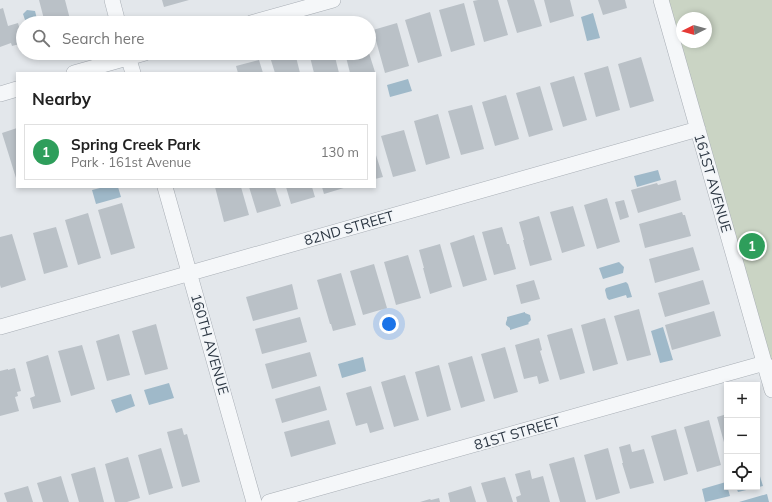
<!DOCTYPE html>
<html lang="en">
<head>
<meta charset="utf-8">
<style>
  :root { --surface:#fff; --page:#f2f2f2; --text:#222; --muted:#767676; --line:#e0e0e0; --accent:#1a73e8 }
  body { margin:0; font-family:Mulish,sans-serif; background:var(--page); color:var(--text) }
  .controls { position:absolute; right:12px; bottom:12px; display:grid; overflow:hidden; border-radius:0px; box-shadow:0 2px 6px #0003 }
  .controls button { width:36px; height:36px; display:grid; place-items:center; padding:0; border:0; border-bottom:1px solid var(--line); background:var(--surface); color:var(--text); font:20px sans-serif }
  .compass { position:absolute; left:676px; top:12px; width:36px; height:36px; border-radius:50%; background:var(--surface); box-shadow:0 2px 6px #0003; rotate:265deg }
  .you { position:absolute; left:389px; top:324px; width:14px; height:14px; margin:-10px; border:3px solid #fff; border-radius:50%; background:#1a73e8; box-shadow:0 0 0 6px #1a73e833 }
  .badge { display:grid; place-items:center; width:26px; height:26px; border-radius:50%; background:var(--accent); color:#fff; font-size:13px; font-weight:700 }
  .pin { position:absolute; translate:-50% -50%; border:2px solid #fff; box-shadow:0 1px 4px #0006 }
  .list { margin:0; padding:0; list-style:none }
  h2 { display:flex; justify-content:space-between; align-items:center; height:52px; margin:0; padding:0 16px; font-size:17px }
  h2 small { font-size:13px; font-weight:400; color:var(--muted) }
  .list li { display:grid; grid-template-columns:26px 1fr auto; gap:12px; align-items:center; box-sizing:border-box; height:56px; margin:0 8px 8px; padding:0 8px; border:1px solid var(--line); border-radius:0px }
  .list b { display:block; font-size:15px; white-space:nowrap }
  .list p { margin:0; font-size:13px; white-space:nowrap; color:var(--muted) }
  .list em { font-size:13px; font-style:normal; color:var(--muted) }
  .icon { flex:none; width:22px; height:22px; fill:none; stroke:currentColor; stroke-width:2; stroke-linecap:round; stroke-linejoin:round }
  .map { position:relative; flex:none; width:772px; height:502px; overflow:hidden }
  .search { position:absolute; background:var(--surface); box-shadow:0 2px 6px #0003; left:16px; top:16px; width:360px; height:44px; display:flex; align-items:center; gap:10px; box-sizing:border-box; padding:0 14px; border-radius:22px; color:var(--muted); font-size:15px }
  .panel { position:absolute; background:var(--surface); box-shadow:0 2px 6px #0003; left:16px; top:72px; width:360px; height:116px; border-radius:0px }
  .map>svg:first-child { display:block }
  .green { fill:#cad4c4; fill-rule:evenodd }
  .water { fill:#9fb9c9 }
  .building { fill:#bac1c7 }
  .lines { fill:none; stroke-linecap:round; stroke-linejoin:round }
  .street-casing { stroke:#a8aeb5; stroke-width:16 }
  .street { stroke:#f5f7f9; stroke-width:15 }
  .labels { text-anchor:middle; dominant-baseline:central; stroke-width:3.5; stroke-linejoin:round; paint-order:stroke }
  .street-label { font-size:14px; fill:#2b3642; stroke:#f2f5f8 }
</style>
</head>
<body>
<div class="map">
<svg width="772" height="502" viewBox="0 0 772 502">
  <rect width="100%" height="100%" fill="#e3e7eb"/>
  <path class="green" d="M 661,0 L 772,0 L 772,390 ZM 682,18 L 706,18 L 706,42 L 682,42 Z"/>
  <path class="water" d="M 27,10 L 35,11 L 38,23 L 26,23 L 23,14 Z
    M 593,13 L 600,38 L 587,41 L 581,17 Z
    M 408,79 L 412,91 L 390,97 L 387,85 Z
    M 658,170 L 661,180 L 637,187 L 634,176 Z
    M 104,187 L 118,187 L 121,197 L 96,204 L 92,190 Z
    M 619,262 L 624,267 L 623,273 L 603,279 L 599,268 Z
    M 626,282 L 628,284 L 632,297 L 627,298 L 626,295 L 609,300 L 607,298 L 605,290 L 606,288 Z
    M 525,312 L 525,313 L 530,315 L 531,320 L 528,323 L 529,324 L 510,330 L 510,328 L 506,325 C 505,322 508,320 507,317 Z
    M 663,327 L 673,360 L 660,363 L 651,331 Z
    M 363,357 L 366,371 L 342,378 L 338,364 Z
    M 169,383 L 174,398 L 149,405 L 144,390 Z
    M 131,394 L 135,406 L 116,413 L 111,400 Z
    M 759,473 L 763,486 L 738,492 L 736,487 L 757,487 L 757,474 Z
    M 726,482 L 730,496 L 705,502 L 702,489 Z
    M 767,494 L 769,502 L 739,502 Z"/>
  <path class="building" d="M 39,0 L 65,0 L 71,23 L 45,23 Z
    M 162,0 L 189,0 L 164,7 Z
    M 478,0 L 498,0 L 508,35 L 484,42 L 473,1 Z
    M 507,0 L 534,0 L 542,26 L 517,33 Z
    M 544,0 L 570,0 L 574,16 L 550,23 Z
    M 598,0 L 625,0 L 627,8 L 603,15 Z
    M 464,3 L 475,45 L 451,52 L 439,10 Z
    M 3,8 L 8,26 L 18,23 L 23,40 L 23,43 L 12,46 L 11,43 L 0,47 L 0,9 Z
    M 430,12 L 442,56 L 418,63 L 405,20 Z
    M 397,23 L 409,66 L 385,73 L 373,30 Z
    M 287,53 L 295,53 L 300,73 L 275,73 L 270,57 Z
    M 309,53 L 334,53 L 339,73 L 314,73 Z
    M 345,53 L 369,53 L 375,72 L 350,73 Z
    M 641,57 L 654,101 L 630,108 L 618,64 Z
    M 259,60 L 263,73 L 238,73 L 236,66 Z
    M 608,66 L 620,110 L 596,117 L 584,73 Z
    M 574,76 L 587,120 L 563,127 L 550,83 Z
    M 540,86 L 553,130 L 529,137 L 516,93 Z
    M 506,95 L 519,139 L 495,146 L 482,102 Z
    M 472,105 L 484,149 L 461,155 L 448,111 Z
    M 438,114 L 450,158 L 426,165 L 414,121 Z
    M 17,128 L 17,178 L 16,178 L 2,133 Z
    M 404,130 L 416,171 L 393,177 L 381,136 Z
    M 375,152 L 383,177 L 375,179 Z
    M 676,180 L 681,200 L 638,213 L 631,190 L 657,183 L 658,185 Z
    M 215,187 L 241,187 L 249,215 L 224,222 Z
    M 249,187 L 275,187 L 281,206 L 257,213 Z
    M 286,187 L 312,187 L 315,197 L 291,204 Z
    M 322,187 L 347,187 L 324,194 Z
    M 607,198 L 620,242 L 597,249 L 584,205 Z
    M 624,200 L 629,217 L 620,220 L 615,202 Z
    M 122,203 L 135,248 L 111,255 L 98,210 Z
    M 573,206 L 585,246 L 562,253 L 550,212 Z
    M 682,212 L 683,215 L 685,215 L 691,236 L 645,248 L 639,224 Z
    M 88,213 L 101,258 L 78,265 L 65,220 Z
    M 539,216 L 552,260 L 530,266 L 523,240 L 524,240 L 519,222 Z
    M 56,227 L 68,267 L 44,274 L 33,233 Z
    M 502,227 L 507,244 L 509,244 L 516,269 L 494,275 L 482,232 Z
    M 12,234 L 26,280 L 1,288 L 0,285 L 0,237 Z
    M 474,235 L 487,280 L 463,287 L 450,243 Z
    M 440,244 L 452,287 L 430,294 L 423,268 L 424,268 L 419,250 Z
    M 693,247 L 700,270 L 655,283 L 649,259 Z
    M 408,255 L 421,298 L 396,305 L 384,262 Z
    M 374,264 L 387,308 L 363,315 L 350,271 Z
    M 341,273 L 356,325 L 333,331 L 331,324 L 330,324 L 317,280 Z
    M 534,280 L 540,299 L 521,304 L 516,285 Z
    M 703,280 L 710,304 L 665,317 L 658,293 Z
    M 292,284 L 298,309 L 253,321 L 246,297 Z
    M 639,309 L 651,355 L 627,361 L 614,316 Z
    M 714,311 L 721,336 L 672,350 L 665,325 Z
    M 300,317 L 307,342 L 262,354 L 255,329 Z
    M 605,318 L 618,364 L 593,371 L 581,325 Z
    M 156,324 L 168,369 L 145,375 L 132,331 Z
    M 572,328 L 585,373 L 560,380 L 547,335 Z
    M 119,334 L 130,375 L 107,381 L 96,341 Z
    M 539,338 L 542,350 L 540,351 L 549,381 L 539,384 L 537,376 L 524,379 L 515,345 Z
    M 82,345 L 95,389 L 71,396 L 58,351 Z
    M 505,347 L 518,392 L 494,399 L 481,354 Z
    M 310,352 L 317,376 L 272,389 L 265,364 Z
    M 48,355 L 61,402 L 33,409 L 30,398 L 35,396 L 26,362 Z
    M 472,356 L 485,401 L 461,408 L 448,363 Z
    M 439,365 L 451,410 L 427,417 L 415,372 Z
    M 15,368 L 21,391 L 17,392 L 18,396 L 15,397 L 19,411 L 0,416 L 0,371 L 8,369 L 8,370 Z
    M 405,375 L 419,420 L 394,427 L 381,382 Z
    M 320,386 L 327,410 L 282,423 L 275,399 Z
    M 371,386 L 384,429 L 370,433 L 367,423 L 356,426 L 346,393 Z
    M 727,414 L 727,453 L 717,417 Z
    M 329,420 L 336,444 L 291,457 L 284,432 Z
    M 709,420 L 721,465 L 697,472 L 684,427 Z
    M 182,428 L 184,435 L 187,434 L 200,482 L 182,487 L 167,432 Z
    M 676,429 L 688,474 L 664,481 L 651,436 Z
    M 630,444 L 632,452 L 644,449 L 654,483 L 630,489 L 622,463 L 623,463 L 619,447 Z
    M 161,448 L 173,488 L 149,495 L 138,455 Z
    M 608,448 L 620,493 L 596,500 L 584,455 Z
    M 128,457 L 140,498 L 127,502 L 115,502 L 105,464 Z
    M 574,457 L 586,502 L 560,502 L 549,464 Z
    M 95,467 L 104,502 L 79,502 L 71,474 Z
    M 530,470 L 532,479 L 543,476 L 550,502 L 517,502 L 516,497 L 521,495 L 515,474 Z
    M 61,476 L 69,502 L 43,502 L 37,483 Z
    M 505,477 L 513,502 L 487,502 L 481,483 Z
    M 28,486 L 33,502 L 7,502 L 4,493 Z
    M 471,486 L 476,502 L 450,502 L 448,493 Z
    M 439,498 L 440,502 L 420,502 L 430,499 L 431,500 Z"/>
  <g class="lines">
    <defs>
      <path id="street" d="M 112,0 L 118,23
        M 661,0 L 772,390
        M 251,23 L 333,0
        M 127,53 L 133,73
        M 74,73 L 145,53
        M 0,94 L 17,89
        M 165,187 L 254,502
        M 0,327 L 698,129
        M 269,502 L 765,363"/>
    </defs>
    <use href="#street" class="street-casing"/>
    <use href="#street" class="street"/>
  </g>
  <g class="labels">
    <g class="street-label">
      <text transform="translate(713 183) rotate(74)">161ST AVENUE</text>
      <text transform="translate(349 228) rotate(-16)">82ND STREET</text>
      <text transform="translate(210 344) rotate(74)">160TH AVENUE</text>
      <text transform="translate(517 433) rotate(-16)">81ST STREET</text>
    </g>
  </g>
</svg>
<div class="controls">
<button>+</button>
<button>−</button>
<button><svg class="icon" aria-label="locate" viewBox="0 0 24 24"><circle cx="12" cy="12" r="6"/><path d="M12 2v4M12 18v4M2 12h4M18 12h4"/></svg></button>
</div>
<svg class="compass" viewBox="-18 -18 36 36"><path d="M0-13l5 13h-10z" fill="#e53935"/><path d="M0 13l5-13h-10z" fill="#767676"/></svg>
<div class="you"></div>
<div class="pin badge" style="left:752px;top:246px;background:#2e9e5b">1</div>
<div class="search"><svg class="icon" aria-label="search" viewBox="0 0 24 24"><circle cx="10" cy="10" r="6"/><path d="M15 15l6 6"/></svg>Search here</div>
<section class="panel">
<h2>Nearby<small></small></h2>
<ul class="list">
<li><span class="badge" style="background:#2e9e5b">1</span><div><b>Spring Creek Park</b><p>Park · 161st Avenue</p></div><em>130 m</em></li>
</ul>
</section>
</div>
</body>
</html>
